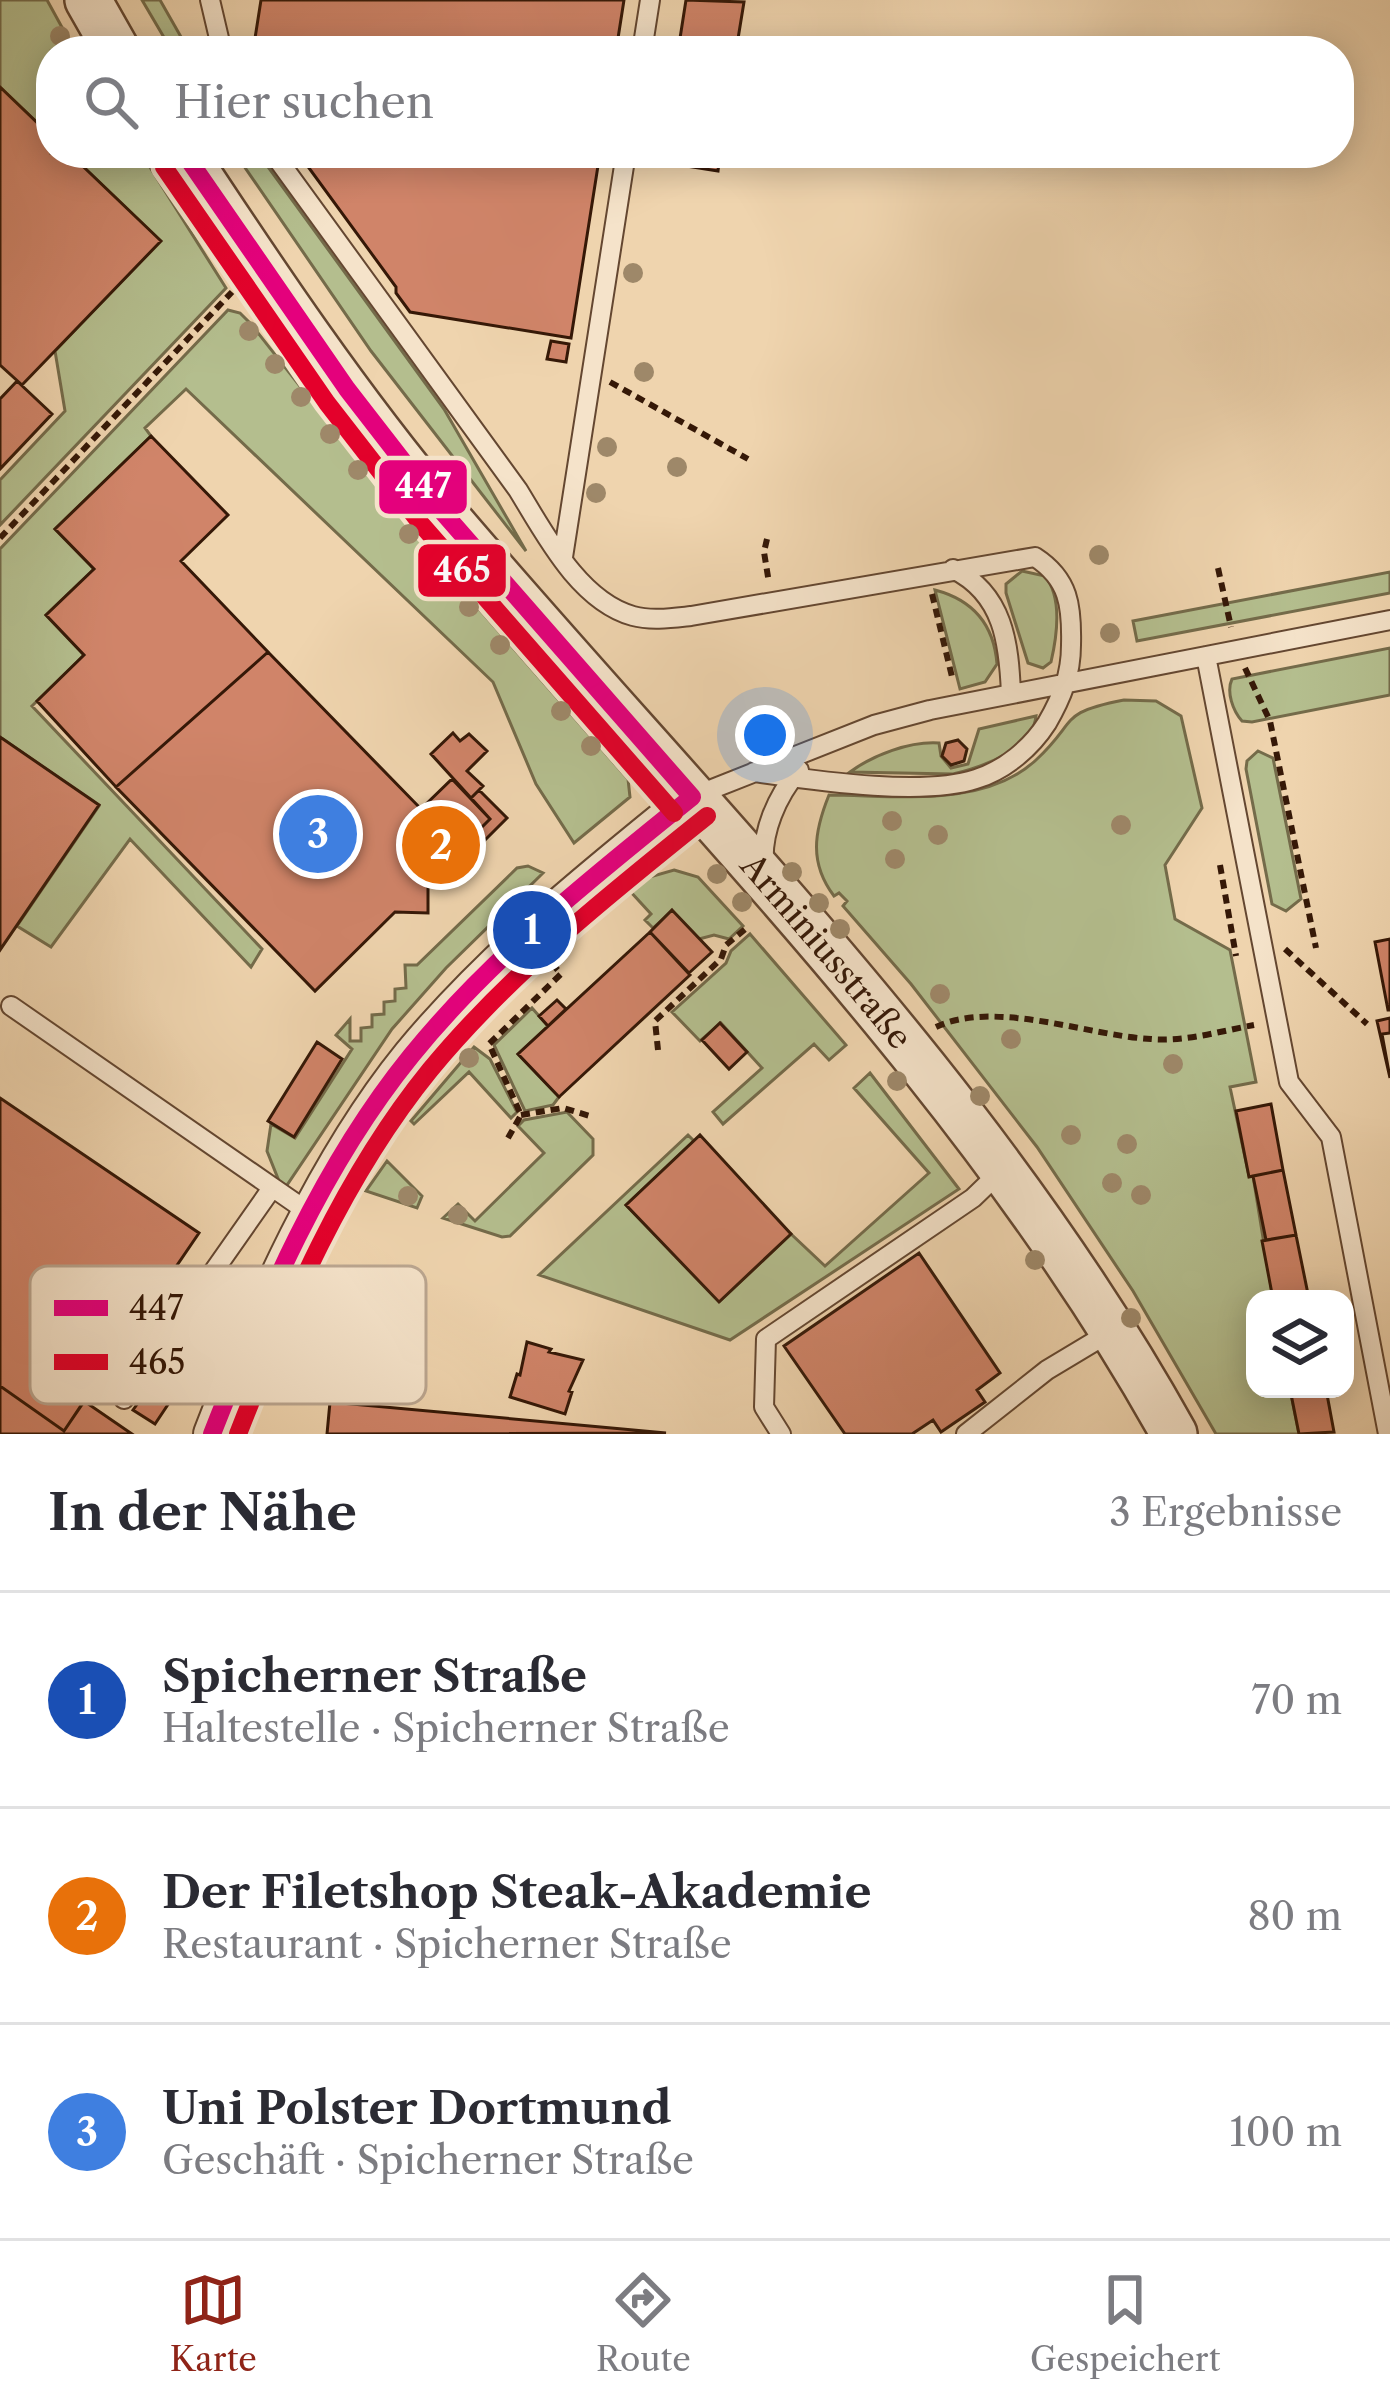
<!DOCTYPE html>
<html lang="de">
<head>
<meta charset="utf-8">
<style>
  :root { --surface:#fff; --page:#f7f7f7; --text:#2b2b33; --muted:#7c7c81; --line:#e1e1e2; --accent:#8f2418 }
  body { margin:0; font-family:"Libre Caslon Text",serif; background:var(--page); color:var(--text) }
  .controls { position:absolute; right:36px; bottom:36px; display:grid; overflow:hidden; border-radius:24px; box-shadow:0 6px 30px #0003 }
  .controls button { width:108px; height:108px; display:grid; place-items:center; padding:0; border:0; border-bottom:3px solid var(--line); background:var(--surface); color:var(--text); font:60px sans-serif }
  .you { position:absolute; left:765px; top:735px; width:42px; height:42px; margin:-30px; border:9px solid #fff; border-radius:50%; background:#1a73e8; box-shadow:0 0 0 18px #1a73e833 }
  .badge { display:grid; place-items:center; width:78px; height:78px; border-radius:50%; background:var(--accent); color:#fff; font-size:39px; font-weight:700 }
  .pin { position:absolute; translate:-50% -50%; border:6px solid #fff; box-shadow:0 3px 12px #0006 }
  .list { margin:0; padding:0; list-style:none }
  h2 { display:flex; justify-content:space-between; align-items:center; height:156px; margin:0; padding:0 48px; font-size:51px }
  h2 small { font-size:39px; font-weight:400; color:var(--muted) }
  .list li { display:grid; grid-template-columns:78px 1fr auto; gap:36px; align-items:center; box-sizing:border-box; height:216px; padding:0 48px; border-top:3px solid var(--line) }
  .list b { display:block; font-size:45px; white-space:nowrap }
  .list p { margin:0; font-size:39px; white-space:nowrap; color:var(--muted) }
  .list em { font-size:39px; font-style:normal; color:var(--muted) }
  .icon { flex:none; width:66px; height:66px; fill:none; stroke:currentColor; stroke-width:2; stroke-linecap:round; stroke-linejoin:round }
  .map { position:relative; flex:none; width:1390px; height:1434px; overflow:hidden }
  .search { position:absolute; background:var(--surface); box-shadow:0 6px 30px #0003; left:36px; right:36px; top:36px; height:132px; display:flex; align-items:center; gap:30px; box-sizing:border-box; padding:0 42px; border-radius:48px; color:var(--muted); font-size:45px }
  .sheet { height:804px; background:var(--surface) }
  nav { display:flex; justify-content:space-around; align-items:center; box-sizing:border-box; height:168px; border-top:3px solid var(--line); background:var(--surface); font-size:33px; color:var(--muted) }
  nav a { display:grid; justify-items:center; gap:6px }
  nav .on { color:var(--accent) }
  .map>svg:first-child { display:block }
  .green { fill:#b4be8e; stroke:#746b4a; stroke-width:3 }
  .building { fill:#d08469; stroke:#351807; stroke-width:3 }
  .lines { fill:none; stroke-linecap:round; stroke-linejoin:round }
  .service-casing { stroke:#644731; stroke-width:22 }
  .minor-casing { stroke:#644731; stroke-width:40 }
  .tertiary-casing { stroke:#644731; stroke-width:50 }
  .path { stroke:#351807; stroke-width:6; stroke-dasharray:9 6; stroke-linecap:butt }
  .service { stroke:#f5e3ca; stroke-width:18 }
  .minor { stroke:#f5e3ca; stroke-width:36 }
  .tertiary { stroke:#f5e3ca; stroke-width:45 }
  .bus-1-casing { stroke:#f5e3ca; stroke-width:27 }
  .bus-2-casing { stroke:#f5e3ca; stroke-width:27 }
  .bus-1 { stroke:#e5007d; stroke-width:18 }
  .bus-2 { stroke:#e4002b; stroke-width:18 }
  .tree { fill:#9e8869 }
  .labels { text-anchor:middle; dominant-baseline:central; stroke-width:10; stroke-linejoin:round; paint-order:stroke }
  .street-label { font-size:33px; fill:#351807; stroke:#f5e3ca }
  .key { fill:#f5e3ca; stroke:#bba690; stroke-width:3 }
  .key-label { font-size:33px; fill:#351807 }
  .line-badge { stroke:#f5e3ca; stroke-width:4.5 }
  .badge-label { font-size:33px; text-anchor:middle; font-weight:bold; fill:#fff }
</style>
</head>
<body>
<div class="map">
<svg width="1390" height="1434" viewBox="0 0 1390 1434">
  <rect width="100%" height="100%" fill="#efd4ae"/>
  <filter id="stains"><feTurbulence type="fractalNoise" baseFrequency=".00167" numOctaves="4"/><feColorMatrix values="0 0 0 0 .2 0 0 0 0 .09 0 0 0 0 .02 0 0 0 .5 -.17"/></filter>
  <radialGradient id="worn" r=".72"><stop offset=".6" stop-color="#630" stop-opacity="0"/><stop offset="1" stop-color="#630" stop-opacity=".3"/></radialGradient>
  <path class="green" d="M 0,0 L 47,0 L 75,51 L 51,51 L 51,136 L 0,87 Z
    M 142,0 L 160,0 L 189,51 L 172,51 Z
    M 69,153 L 141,153 L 226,288 L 0,525 L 0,480 L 65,411 L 55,351 L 160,241 Z
    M 235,153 L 258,153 L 444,409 L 526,551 L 371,351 Z
    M 228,310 L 240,313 L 251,324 L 444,569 L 628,779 L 630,797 L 574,843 L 536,784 L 493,682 L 186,389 L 145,428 L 151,436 L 55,529 L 94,569 L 46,615 L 84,655 L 32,706 L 262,949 L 251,967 L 130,839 L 51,947 L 17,926 L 99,806 L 0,737 L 0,549 Z
    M 1022,571 L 1045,576 C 1063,598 1057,636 1051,662 L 1043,668 L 1028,663 L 1006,593 L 1006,584 Z
    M 1390,572 L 1390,593 L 1137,641 L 1133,621 Z
    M 935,590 C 973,600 994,625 997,664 L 985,682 L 960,689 Z
    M 1390,648 L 1390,695 L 1252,722 L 1242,721 C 1233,711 1226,692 1232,679 Z
    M 1124,700 L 1156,701 L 1181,716 L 1202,808 L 1165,865 L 1175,919 L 1230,950 L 1256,1082 L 1230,1087 L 1249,1176 L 1253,1176 L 1273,1299 L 1255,1299 L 1255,1389 L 1290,1389 L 1299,1434 L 1216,1434 L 1133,1291 L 1037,1147 L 911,984 L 843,906 L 847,901 L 839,893 L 834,896 C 809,863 814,832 829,795 C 895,795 983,809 1036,760 C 1079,720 1057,713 1124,700 Z
    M 1036,716 C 1033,749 983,767 953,774 L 850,772 C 873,755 910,741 939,743 L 941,756 L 951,768 L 968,764 L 979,729 Z
    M 1258,751 L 1273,758 L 1301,899 L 1286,911 L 1272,904 L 1246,769 L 1247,761 Z
    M 528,866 L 543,873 L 446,968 L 392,1029 L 283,1191 L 267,1151 L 271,1124 L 295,1138 L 352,1049 L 336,1035 L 350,1019 L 350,1041 L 361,1041 L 361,1028 L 372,1027 L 372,1015 L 384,1014 L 384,1002 L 395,1001 L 395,989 L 406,988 L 405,965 L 417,965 L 517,868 Z
    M 674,870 L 698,877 L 743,926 L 729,939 L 714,935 L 699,939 L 672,911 L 653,928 L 645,920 L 651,914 L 629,890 L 646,878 Z
    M 750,934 L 846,1045 L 829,1060 L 814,1044 L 723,1124 L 713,1112 L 762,1068 L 721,1023 L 700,1041 L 672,1012 L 726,963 L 731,951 Z
    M 532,1008 L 548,1026 L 518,1054 L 559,1097 L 553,1105 L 525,1111 L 494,1045 Z
    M 474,1047 L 490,1059 L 517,1112 L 511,1118 L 469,1072 L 414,1124 L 411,1121 Z
    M 870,1073 L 959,1189 L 730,1340 L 539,1275 L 688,1135 L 694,1141 L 626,1205 L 720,1301 L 791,1234 L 825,1266 L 929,1173 L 854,1088 Z
    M 567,1112 L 593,1139 L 593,1155 L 510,1236 L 502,1237 L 443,1218 L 458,1204 L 475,1221 L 544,1153 L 518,1126 L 524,1120 Z
    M 387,1161 L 422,1196 L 417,1208 L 366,1191 Z"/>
  <path class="building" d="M 261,0 L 624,0 L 616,51 L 253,51 Z
    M 686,0 L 744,2 L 736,51 L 678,51 Z
    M 0,87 L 51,136 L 51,153 L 69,153 L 161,241 L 22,385 L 0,365 Z
    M 298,153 L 600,153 L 571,338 L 410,312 L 396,293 L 396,287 Z
    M 663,153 L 720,153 L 718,171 L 661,162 Z
    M 551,341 L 569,344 L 566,362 L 547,359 Z
    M 17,381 L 52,414 L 0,469 L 0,399 Z
    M 151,436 L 228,515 L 181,561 L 268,652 L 116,787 L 37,701 L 84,655 L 46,615 L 94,569 L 55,529 Z
    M 268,652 L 421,809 L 452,779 L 490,819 L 428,881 L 428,913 L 395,912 L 315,991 L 116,787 Z
    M 453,733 L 460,741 L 469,734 L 487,751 L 467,771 L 483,786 L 471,798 L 431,754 Z
    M 0,737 L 99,805 L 0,950 Z
    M 958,740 L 967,749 L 964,761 L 951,765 L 942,756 L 946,743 Z
    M 479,790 L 507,818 L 468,857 L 460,849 L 490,819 L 471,798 Z
    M 672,910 L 712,952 L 689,973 L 650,932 Z
    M 650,932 L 690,975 L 559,1097 L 518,1054 Z
    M 1390,939 L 1390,1010 L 1388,1010 L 1375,942 Z
    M 557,1000 L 566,1009 L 548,1026 L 539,1016 Z
    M 1390,1018 L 1390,1033 L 1382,1034 L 1390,1078 L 1377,1021 Z
    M 720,1023 L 747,1052 L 729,1069 L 702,1040 Z
    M 317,1042 L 342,1059 L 294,1137 L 268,1121 Z
    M 0,1098 L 199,1233 L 64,1431 L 0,1386 Z
    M 1271,1104 L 1283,1170 L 1249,1177 L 1236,1111 Z
    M 700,1135 L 791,1234 L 719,1302 L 626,1205 Z
    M 1283,1170 L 1296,1235 L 1266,1240 L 1253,1176 Z
    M 1296,1235 L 1309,1299 L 1273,1299 L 1262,1241 Z
    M 919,1253 L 1000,1373 L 977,1390 L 985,1402 L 941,1432 L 933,1420 L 912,1434 L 845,1434 L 784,1346 Z
    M 527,1342 L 551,1349 L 549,1352 L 583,1360 L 569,1391 L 572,1392 L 565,1414 L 510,1397 L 517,1374 L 520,1375 Z
    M 0,1386 L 64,1431 L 84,1401 L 132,1434 L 0,1434 Z
    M 148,1389 L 169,1403 L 155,1424 L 133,1410 Z
    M 1290,1389 L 1326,1389 L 1334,1432 L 1299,1434 Z
    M 330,1402 L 666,1433 L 327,1434 Z"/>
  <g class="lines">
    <defs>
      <path id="service" d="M 210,0 L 222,51
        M 642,51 L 650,0
        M 273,153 L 518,490 C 545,534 579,601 633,616 C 651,621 672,618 691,616 L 1035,557 C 1069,579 1072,606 1071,645 C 1071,675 1062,697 1047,723 C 1031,748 1005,770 976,779 C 922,797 812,780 754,772
        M 563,557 L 626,153
        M 953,569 C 1004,594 1009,644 1011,694
        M 1206,656 L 1289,1082 L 1331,1137 L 1388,1434
        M 697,795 L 874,725 L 930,710 L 1390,620
        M 764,866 C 761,832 777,796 799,770
        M 11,1006 L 311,1214
        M 124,1399 L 272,1188
        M 781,1434 L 764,1407 L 766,1339 L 973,1198 L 1002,1170
        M 966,1434 L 1047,1370 L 1112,1331"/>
      <path id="minor" d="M 212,1434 C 261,1307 325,1162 411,1056 C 493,957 593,877 692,797"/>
      <g id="tertiary">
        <path d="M 88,0 L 117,51"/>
        <path id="s1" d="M 184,153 C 265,276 348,400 443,513 C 697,812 982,1088 1174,1434"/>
      </g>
    </defs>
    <use href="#service" class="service-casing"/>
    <use href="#minor" class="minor-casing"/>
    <use href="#tertiary" class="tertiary-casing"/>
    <path class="path" d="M 610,382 L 748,459
      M 0,538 L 232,292
      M 767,539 L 764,552 L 769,583
      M 1218,568 L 1231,627
      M 932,594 L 953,681
      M 1245,668 L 1270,721 L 1316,948
      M 1220,865 L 1236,956
      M 1285,949 L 1367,1024
      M 936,1027 C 995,999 1089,1036 1151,1039 C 1185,1042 1221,1031 1254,1025
      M 658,1050 L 655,1021 L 721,959 L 726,945 L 749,926
      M 521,1115 L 563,1108 L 590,1116
      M 508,1138 L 521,1115 L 489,1044 L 561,974 L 549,960"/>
    <use href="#service" class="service"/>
    <use href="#minor" class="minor"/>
    <use href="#tertiary" class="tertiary"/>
    <defs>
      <path id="bus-1" d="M 184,153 L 347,389 L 440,509 L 692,797
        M 212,1434 C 264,1302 321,1167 411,1056 C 491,957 593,877 692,797"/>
      <path id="bus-2" d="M 164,167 L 327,403 L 421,524 L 674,813
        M 238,1434 C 288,1307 343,1177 430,1070 C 510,973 610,894 707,816"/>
    </defs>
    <use href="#bus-1" class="bus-1-casing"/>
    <use href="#bus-2" class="bus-2-casing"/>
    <use href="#bus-1" class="bus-1"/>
    <use href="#bus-2" class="bus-2"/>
  </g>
  <g class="tree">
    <circle cx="60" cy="36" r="10"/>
    <circle cx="633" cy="273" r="10"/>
    <circle cx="249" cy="331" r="10"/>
    <circle cx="275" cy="364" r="10"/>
    <circle cx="644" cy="372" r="10"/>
    <circle cx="301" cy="397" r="10"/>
    <circle cx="330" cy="434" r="10"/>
    <circle cx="607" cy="447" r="10"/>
    <circle cx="677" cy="467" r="10"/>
    <circle cx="358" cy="470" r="10"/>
    <circle cx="596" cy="493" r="10"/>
    <circle cx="386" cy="505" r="10"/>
    <circle cx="409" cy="534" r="10"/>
    <circle cx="1099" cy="555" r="10"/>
    <circle cx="469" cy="607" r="10"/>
    <circle cx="1110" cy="633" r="10"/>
    <circle cx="500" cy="645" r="10"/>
    <circle cx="561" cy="711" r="10"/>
    <circle cx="591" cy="746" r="10"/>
    <circle cx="892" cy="821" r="10"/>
    <circle cx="1121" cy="825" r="10"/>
    <circle cx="938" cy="835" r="10"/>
    <circle cx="895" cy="859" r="10"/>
    <circle cx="792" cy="872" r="10"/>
    <circle cx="717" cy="874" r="10"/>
    <circle cx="742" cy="902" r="10"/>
    <circle cx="819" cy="903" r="10"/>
    <circle cx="840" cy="929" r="10"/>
    <circle cx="940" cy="994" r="10"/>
    <circle cx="1011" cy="1039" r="10"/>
    <circle cx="469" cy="1058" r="10"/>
    <circle cx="1173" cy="1064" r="10"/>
    <circle cx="897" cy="1081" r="10"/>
    <circle cx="980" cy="1096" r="10"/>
    <circle cx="1071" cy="1135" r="10"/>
    <circle cx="1127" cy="1144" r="10"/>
    <circle cx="1112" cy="1183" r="10"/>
    <circle cx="1141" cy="1195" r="10"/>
    <circle cx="408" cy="1196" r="10"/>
    <circle cx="458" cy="1215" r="10"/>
    <circle cx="1035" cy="1260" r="10"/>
    <circle cx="1131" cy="1318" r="10"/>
  </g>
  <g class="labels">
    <g class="street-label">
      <text stroke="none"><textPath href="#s1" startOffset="1026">Arminiusstraße</textPath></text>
    </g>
  </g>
  <rect x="30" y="1266" width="396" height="138" rx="18" class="key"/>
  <rect x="54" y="1300" width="54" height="16" fill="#e5007d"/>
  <rect x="54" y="1354" width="54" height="16" fill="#e4002b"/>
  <g class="key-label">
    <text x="129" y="1320">447</text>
    <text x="129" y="1374">465</text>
  </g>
  <g class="line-badge">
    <rect x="377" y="458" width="92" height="58" rx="12" fill="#e5007d"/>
    <rect x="416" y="542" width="92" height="57" rx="12" fill="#e4002b"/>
  </g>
  <g class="badge-label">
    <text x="423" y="498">447</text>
    <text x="462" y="582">465</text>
  </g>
  <rect width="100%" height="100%" filter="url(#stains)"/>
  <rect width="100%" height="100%" fill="url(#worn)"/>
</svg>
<div class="controls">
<button><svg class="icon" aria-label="layers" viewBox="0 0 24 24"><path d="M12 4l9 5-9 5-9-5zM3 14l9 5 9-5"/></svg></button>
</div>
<div class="you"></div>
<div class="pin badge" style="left:532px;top:930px;background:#1a4fb4">1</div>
<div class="pin badge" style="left:441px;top:845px;background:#e8710a">2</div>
<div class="pin badge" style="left:318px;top:834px;background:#3f7fe0">3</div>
<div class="search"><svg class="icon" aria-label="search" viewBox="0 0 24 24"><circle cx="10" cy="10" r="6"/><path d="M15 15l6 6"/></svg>Hier suchen</div>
</div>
<section class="sheet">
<h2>In der Nähe<small>3 Ergebnisse</small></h2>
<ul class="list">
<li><span class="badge" style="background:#1a4fb4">1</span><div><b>Spicherner Straße</b><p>Haltestelle · Spicherner Straße</p></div><em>70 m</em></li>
<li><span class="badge" style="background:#e8710a">2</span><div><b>Der Filetshop Steak-Akademie</b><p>Restaurant · Spicherner Straße</p></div><em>80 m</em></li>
<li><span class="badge" style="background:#3f7fe0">3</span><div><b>Uni Polster Dortmund</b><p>Geschäft · Spicherner Straße</p></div><em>100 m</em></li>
</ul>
</section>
<nav>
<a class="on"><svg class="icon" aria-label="map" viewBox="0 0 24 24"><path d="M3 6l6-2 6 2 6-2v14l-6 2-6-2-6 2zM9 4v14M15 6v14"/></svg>Karte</a>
<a><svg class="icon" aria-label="directions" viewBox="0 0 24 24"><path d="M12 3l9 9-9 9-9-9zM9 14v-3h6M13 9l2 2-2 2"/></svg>Route</a>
<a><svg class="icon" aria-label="saved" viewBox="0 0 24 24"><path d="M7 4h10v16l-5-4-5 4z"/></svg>Gespeichert</a>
</nav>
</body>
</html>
